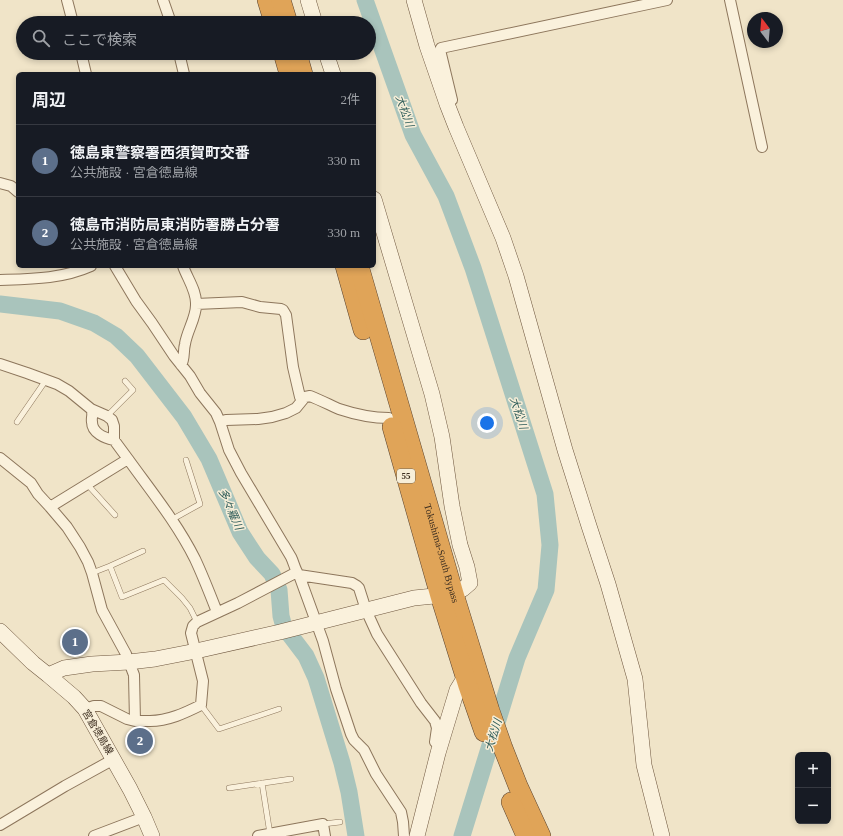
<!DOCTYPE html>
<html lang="ja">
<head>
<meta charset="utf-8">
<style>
  :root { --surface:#171b24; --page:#20242c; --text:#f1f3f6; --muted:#9ea1a6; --line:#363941; --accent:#cc999b }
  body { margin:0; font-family:"Times New Roman","Noto Sans JP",serif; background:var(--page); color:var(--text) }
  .controls { position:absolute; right:12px; bottom:12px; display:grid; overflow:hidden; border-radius:6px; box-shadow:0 2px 6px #0003 }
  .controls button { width:36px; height:36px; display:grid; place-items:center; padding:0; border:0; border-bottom:1px solid var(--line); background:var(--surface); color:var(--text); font:20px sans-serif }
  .compass { position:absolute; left:747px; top:12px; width:36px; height:36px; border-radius:50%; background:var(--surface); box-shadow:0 2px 6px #0003; rotate:344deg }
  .you { position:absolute; left:487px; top:423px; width:14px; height:14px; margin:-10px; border:3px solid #fff; border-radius:50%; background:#1a73e8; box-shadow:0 0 0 6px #1a73e833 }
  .badge { display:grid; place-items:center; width:26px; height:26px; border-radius:50%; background:var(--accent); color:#fff; font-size:13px; font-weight:700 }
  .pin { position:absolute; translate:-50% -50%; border:2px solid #fff; box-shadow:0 1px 4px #0006 }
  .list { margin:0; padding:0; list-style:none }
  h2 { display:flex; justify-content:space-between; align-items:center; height:52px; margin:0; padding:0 16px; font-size:17px }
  h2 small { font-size:13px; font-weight:400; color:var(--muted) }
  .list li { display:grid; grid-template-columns:26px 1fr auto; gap:12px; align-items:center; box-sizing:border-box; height:72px; padding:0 16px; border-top:1px solid var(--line) }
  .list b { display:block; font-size:15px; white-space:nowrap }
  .list p { margin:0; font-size:13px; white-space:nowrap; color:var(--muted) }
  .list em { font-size:13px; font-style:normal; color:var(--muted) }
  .icon { flex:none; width:22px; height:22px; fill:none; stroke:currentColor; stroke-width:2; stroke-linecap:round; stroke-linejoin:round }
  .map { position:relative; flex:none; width:843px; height:836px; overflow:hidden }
  .search { position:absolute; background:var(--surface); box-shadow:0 2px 6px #0003; left:16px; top:16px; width:360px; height:44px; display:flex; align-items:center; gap:10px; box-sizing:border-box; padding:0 14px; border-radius:22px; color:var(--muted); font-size:15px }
  .panel { position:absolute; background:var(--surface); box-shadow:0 2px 6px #0003; left:16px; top:72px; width:360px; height:196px; border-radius:6px }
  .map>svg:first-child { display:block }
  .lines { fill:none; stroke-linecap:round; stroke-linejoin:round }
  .river { stroke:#a9c4bc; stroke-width:17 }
  .lane-casing { stroke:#8d765c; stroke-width:6 }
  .street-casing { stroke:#8d765c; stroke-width:12 }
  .secondary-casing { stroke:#6f573f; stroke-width:16 }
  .highway-casing { stroke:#5b4430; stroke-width:20 }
  .lane { stroke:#faf1dc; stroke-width:5 }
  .street { stroke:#faf1dc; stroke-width:10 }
  .secondary { stroke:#faf1dc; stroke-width:15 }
  .highway { stroke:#e0a458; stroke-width:19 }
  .labels { text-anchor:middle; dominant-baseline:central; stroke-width:3; stroke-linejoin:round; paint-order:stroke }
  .shield { fill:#f7eed8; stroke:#756857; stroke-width:1 }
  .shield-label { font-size:9px; font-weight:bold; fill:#3d2e20 }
  .street-label { font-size:10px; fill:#3d2e20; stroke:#f7eed8 }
  .water-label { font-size:11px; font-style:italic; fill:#2f5d5a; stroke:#f7eed8 }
</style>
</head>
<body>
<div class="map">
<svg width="843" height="836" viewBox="0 0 843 836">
  <rect width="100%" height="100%" fill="#f0e4c8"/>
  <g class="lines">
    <path class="river" d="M 365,0 L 413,135 L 446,196 L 473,268 L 545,494 L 550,545 L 546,590 L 517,658 L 462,836
      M 0,304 L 60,311 L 94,323 L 116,336 L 137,356 L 184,417 L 209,459 L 240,532 L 257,558 L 272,574 L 279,590 L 281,616 L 284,627 L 306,656 L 316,678 L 342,763 L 349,792 L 356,836"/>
    <defs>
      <path id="lane" d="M 107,416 L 133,390 L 125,381
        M 17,422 L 46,380
        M 87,484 L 115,515
        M 171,520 L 200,504 L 186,460
        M 110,566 L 143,551
        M 92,573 L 110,566 L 122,597 L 164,580 L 182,598 L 190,608 L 197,622
        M 201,705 L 219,729 L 279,709
        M 262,783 L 270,834
        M 229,788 L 291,779
        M 323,824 L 340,822"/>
      <path id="street" d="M 67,0 L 73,23
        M 163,0 L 171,23
        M 730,0 L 762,147
        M 81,53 L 86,74
        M 179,53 L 184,74
        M 448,103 L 452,100 L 440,50 L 441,48 L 667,0
        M 0,183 L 11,186 L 18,192
        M 115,266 L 136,301 L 152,323 L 174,356 L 190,376 L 200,393 L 216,413 L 220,422 L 229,450 L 241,473 L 291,557 C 294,563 295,570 299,575 L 323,641 L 336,689 L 351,734 L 354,740 L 364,750 L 376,774 L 401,812 L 403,822 L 404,836
        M 0,280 C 31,279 62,279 91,266
        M 196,304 L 242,302 L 260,307 L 281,309 L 283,310 L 286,315 L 293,367 L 300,397 L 302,400
        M 0,364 L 27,373 L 57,384 L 69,391 L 91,409 L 107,416 L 112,420 L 114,426 L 114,440
        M 181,365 C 185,359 183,351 185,344 C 187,331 196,318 196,305 C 197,291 187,278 183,266
        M 91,409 C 94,414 91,417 92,422 C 92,433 105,438 114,440 L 128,459
        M 220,422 L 226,420 L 258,419 L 272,417 L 286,413 L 296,408 L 305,397 L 310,396 C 320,400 330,405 339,409 C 354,414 373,418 389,418
        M 0,458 L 31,483 L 38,494 L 50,507
        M 299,575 L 352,583 L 357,586 L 359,588 L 366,610 L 377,634 L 421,703 L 435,721 L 437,728 L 435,742
        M 85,709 L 94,706 L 101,706 L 127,719 L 135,721 L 134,675 L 126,654 L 102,610 L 92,573 L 88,562 L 80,547 L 67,527 L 50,507 L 128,459 C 151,491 177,523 195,559 C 203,576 210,594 217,612
        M 135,721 C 140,721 145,721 150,721 C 168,721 185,713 201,705 L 203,681 L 191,633 L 193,626 L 197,622 L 238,603 L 297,572
        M 0,825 L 65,786 L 114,759
        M 94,836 L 144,817
        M 258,836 L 323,824 L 325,836"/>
      <path id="secondary" d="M 308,0 L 315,23
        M 414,0 L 427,46 L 447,104 L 456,127 L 503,238 L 516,276 L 565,450 L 589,526 L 608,584 L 635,679 L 644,765 L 662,836
        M 326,53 L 333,74
        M 0,631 L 33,663 L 48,675 L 74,697 L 85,709 L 130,789 L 144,817 L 152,836
        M 48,675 L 64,668 L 92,664 L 129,662 L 155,659 L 196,651 L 280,632 L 414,598 L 454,594 L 463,589 L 470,583 L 467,567 L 460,545 L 452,506 L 442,437 L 432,394 L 374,199
        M 417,836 L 438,753 L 457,690 L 465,677"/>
      <g id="highway">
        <path d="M 267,0 L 274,23"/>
        <path d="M 281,0 L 288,23"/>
        <path d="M 283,53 L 289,74"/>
        <path d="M 297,53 L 303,74"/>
        <path d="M 345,266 L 363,330"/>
        <path id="s1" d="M 359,266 L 454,594 L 490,711 L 503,748 L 518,786 L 541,836"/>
        <path d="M 392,427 L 440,596 L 468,686 L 484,732"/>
        <path d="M 511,802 L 526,836"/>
      </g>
    </defs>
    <use href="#lane" class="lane-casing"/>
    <use href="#street" class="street-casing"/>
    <use href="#secondary" class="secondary-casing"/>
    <use href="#highway" class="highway-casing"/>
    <use href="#lane" class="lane"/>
    <use href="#street" class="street"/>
    <use href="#secondary" class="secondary"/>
    <use href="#highway" class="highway"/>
  </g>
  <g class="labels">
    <rect class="shield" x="397" y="469" width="18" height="14" rx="3"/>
    <g class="shield-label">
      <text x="406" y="476">55</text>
    </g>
    <g class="street-label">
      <text stroke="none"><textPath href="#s1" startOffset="299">Tokushima-South Bypass</textPath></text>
      <text transform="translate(98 732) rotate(59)">宮倉徳島線</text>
    </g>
    <g class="water-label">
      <text transform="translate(405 111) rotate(70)">大松川</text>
      <text transform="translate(519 413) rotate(72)">大松川</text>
      <text transform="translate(231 509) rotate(66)">多々羅川</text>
      <text transform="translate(493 735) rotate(-73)">大松川</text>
    </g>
  </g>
</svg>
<div class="controls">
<button>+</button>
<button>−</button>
</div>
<svg class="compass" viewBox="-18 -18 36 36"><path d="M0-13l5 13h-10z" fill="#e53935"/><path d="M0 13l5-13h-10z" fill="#9ea1a6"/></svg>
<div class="you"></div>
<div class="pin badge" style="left:75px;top:642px;background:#5c6f8a">1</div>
<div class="pin badge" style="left:140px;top:741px;background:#5c6f8a">2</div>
<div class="search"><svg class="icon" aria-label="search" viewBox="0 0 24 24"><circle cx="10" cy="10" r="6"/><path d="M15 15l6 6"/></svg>ここで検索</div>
<section class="panel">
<h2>周辺<small>2件</small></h2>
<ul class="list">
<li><span class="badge" style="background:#5c6f8a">1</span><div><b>徳島東警察署西須賀町交番</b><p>公共施設 · 宮倉徳島線</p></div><em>330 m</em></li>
<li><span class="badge" style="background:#5c6f8a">2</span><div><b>徳島市消防局東消防署勝占分署</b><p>公共施設 · 宮倉徳島線</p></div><em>330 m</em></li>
</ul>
</section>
</div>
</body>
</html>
